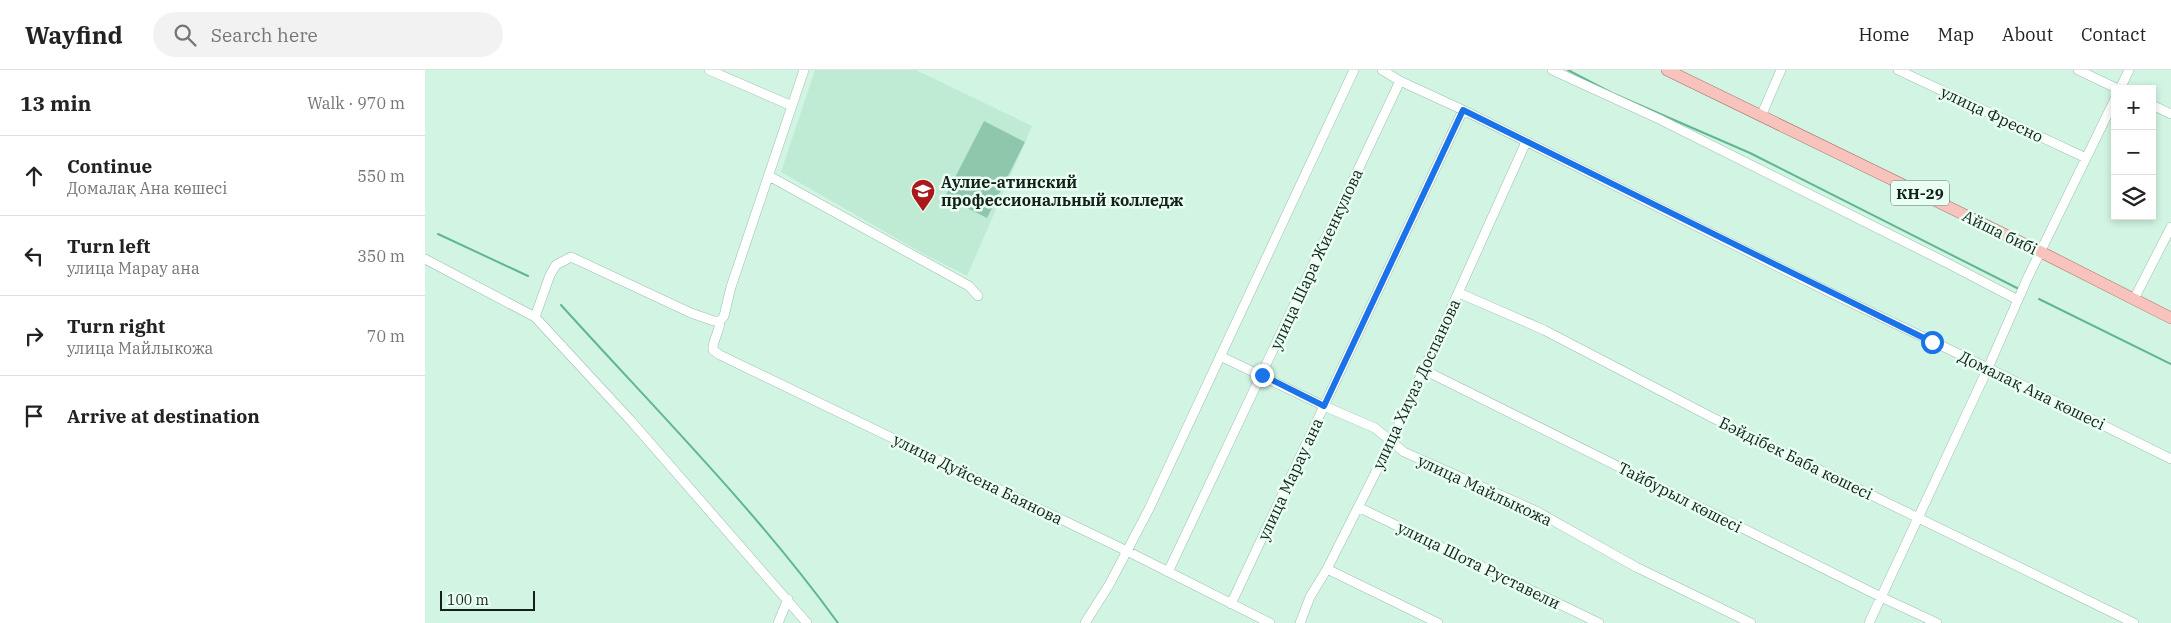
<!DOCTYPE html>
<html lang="en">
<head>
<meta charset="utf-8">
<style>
  :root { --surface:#fff; --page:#f2f2f2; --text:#222; --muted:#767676; --line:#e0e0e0 }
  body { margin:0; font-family:"IBM Plex Serif",serif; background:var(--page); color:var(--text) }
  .controls { position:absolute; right:15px; top:15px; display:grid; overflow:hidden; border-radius:0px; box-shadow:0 2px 8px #0003 }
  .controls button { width:45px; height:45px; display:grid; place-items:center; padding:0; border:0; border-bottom:1px solid var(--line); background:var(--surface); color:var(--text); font:25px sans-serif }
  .scale { position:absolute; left:15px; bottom:12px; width:95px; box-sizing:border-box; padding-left:5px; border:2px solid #14211b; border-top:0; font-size:14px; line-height:18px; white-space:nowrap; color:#14211b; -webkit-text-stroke:4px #eafff4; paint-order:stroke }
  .stop { position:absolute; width:15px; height:15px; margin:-11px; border:4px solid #1a73e8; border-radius:50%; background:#fff }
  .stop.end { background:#1a73e8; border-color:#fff; box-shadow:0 1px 5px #0008 }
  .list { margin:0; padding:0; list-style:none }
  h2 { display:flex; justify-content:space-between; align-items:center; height:65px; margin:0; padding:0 20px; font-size:21px }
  h2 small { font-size:16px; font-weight:400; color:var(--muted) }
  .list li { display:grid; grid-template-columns:32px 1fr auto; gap:15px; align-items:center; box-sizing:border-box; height:80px; padding:0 20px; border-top:1px solid var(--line) }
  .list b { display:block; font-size:19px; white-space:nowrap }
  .list p { margin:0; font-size:16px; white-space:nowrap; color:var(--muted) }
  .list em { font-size:16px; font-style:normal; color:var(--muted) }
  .icon { flex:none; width:28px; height:28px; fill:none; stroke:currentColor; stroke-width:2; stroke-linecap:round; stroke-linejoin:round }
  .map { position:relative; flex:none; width:1746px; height:553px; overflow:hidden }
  header { display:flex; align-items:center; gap:30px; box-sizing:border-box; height:70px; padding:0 25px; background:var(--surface); border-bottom:1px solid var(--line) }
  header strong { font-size:24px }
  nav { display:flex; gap:28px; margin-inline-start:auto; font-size:18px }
  .search { width:350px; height:45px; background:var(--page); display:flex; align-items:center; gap:12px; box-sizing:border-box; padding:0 18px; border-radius:28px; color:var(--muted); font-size:19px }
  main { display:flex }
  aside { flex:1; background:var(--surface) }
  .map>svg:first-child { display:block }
  .built { fill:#bfead4 }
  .grass { fill:#8fc7ac }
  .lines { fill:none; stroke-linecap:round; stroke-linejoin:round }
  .stream { stroke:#5fb791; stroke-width:2 }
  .minor-casing { stroke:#9cbead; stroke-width:10 }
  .major-casing { stroke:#a57068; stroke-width:12 }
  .minor { stroke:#fff; stroke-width:9 }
  .major { stroke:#f8c3bd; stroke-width:11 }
  .route { stroke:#1a73e8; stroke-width:6 }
  .labels { text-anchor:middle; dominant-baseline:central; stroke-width:5; stroke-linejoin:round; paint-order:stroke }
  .shield { fill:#eafff4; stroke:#54645c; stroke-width:1 }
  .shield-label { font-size:15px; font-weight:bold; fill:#14211b }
  .street-label { font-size:16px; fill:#14211b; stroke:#eafff4 }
  .poi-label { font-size:16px; font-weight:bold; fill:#14211b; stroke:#eafff4; text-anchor:start }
</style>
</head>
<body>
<header>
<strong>Wayfind</strong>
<div class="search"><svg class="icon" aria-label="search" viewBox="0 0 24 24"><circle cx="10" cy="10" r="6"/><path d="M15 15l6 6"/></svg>Search here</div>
<nav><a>Home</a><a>Map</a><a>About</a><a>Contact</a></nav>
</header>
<main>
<aside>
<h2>13 min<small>Walk · 970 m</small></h2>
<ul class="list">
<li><svg class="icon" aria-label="ahead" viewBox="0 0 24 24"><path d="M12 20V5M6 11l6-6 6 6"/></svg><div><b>Continue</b><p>Домалақ Ана көшесі</p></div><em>550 m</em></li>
<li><svg class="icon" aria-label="left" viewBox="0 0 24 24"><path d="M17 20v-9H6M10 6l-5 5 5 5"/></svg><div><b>Turn left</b><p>улица Марау ана</p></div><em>350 m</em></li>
<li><svg class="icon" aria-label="right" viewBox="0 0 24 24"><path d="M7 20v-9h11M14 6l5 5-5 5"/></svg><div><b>Turn right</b><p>улица Майлыкожа</p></div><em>70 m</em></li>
<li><svg class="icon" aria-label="arrive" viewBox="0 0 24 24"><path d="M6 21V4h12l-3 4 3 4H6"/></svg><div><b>Arrive at destination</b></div></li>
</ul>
</aside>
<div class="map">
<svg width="1746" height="553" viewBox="0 0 1746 553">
  <rect width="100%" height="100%" fill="#d2f5e3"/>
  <path class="built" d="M 390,0 L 491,0 L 607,56 L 542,206 L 497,183 L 356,102 Z"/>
  <path class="grass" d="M 559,51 L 600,72 L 562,148 L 520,127 Z"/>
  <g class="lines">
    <path class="stream" d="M 1143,0 L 1187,23 L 1325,83 L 1594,219
      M 13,164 L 103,206
      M 1614,229 L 1746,294
      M 136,235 C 230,339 331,440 413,553"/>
    <defs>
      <path id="minor" d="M 284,0 L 367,36
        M 957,0 L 975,11 L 1038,40 L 1406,223 L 1563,298 L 1746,389
        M 1127,0 L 1234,49 L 1524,194 L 1593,230
        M 1473,0 L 1661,88
        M 1653,0 L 1693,19
        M 1695,19 L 1704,0
        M 1727,35 L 1746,44
        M 1336,46 L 1356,0
        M 344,106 L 544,216 L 553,226
        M 0,189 L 110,247 L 207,352 L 382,553
        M 1034,223 L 1119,260 L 1288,348 L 1709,553
        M 1709,229 L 1746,157
        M 110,247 L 125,205 L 131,195 L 146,187 L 266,243 L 289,251 L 295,251 L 299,246 L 306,217 L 379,0
        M 295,251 C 295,261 287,271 288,280 L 295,285 L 702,481 L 845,553
        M 795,286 L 899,336 L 950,358 L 979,382 L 1111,441 L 1211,497 L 1326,553
        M 999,300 L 1456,527 L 1512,553
        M 933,437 L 1174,553
        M 902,499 L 1013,553
        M 743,502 L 975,11
        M 806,534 L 1038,40
        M 353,553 L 363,529
        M 660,553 L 684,515 L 724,439 L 929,0
        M 875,553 L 885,527 L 902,499 L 966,372 L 1101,72
        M 1444,553 L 1563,298 L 1603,207 L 1690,29"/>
      <path id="major" d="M 1242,0 L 1616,182 L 1746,248"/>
    </defs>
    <use href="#minor" class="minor-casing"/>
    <use href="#major" class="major-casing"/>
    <use href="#minor" class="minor"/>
    <use href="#major" class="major"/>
  </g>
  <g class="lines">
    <path class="route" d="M 837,305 L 899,336 L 1038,40 L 1507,272"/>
  </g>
  <defs>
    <symbol id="university-pin" viewBox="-11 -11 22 30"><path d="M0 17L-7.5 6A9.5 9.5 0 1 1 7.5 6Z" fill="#ab191a" stroke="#eafff4"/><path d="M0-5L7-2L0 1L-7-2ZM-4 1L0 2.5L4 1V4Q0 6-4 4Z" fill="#fff"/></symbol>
  </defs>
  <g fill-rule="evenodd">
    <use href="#university-pin" x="484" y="107" width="28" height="38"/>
  </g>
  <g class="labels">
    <rect class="shield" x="1466" y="110.5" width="58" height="25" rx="4"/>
    <g class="shield-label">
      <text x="1495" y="123">КН-29</text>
    </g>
    <g class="street-label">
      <text transform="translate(1567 44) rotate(25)">улица Фресно</text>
      <text transform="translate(1575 162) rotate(26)">Айша бибі</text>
      <text transform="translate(891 189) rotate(-65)">улица Шара Жиенкулова</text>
      <text transform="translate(991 314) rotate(-65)">улица Хиуаз Доспанова</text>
      <text transform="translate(1607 320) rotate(26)">Домалақ Ана көшесі</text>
      <text transform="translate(1371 388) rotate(26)">Бәйдібек Баба көшесі</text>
      <text transform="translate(553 409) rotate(26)">улица Дуйсена Баянова</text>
      <text transform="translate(865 409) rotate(-65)">улица Марау ана</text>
      <text transform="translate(1060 420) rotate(25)">улица Майлыкожа</text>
      <text transform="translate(1255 427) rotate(27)">Тайбурыл көшесі</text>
      <text transform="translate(1054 495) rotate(26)">улица Шота Руставели</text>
    </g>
    <g class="poi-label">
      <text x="516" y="112">Аулие-атинский<tspan x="516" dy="18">профессиональный колледж</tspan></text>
    </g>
  </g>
</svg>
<div class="controls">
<button>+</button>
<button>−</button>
<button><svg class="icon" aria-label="layers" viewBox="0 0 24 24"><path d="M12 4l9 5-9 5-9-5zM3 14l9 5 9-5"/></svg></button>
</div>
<div class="scale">100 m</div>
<div class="stop" style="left:1507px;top:272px"></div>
<div class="stop end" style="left:837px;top:305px"></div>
</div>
</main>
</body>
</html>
